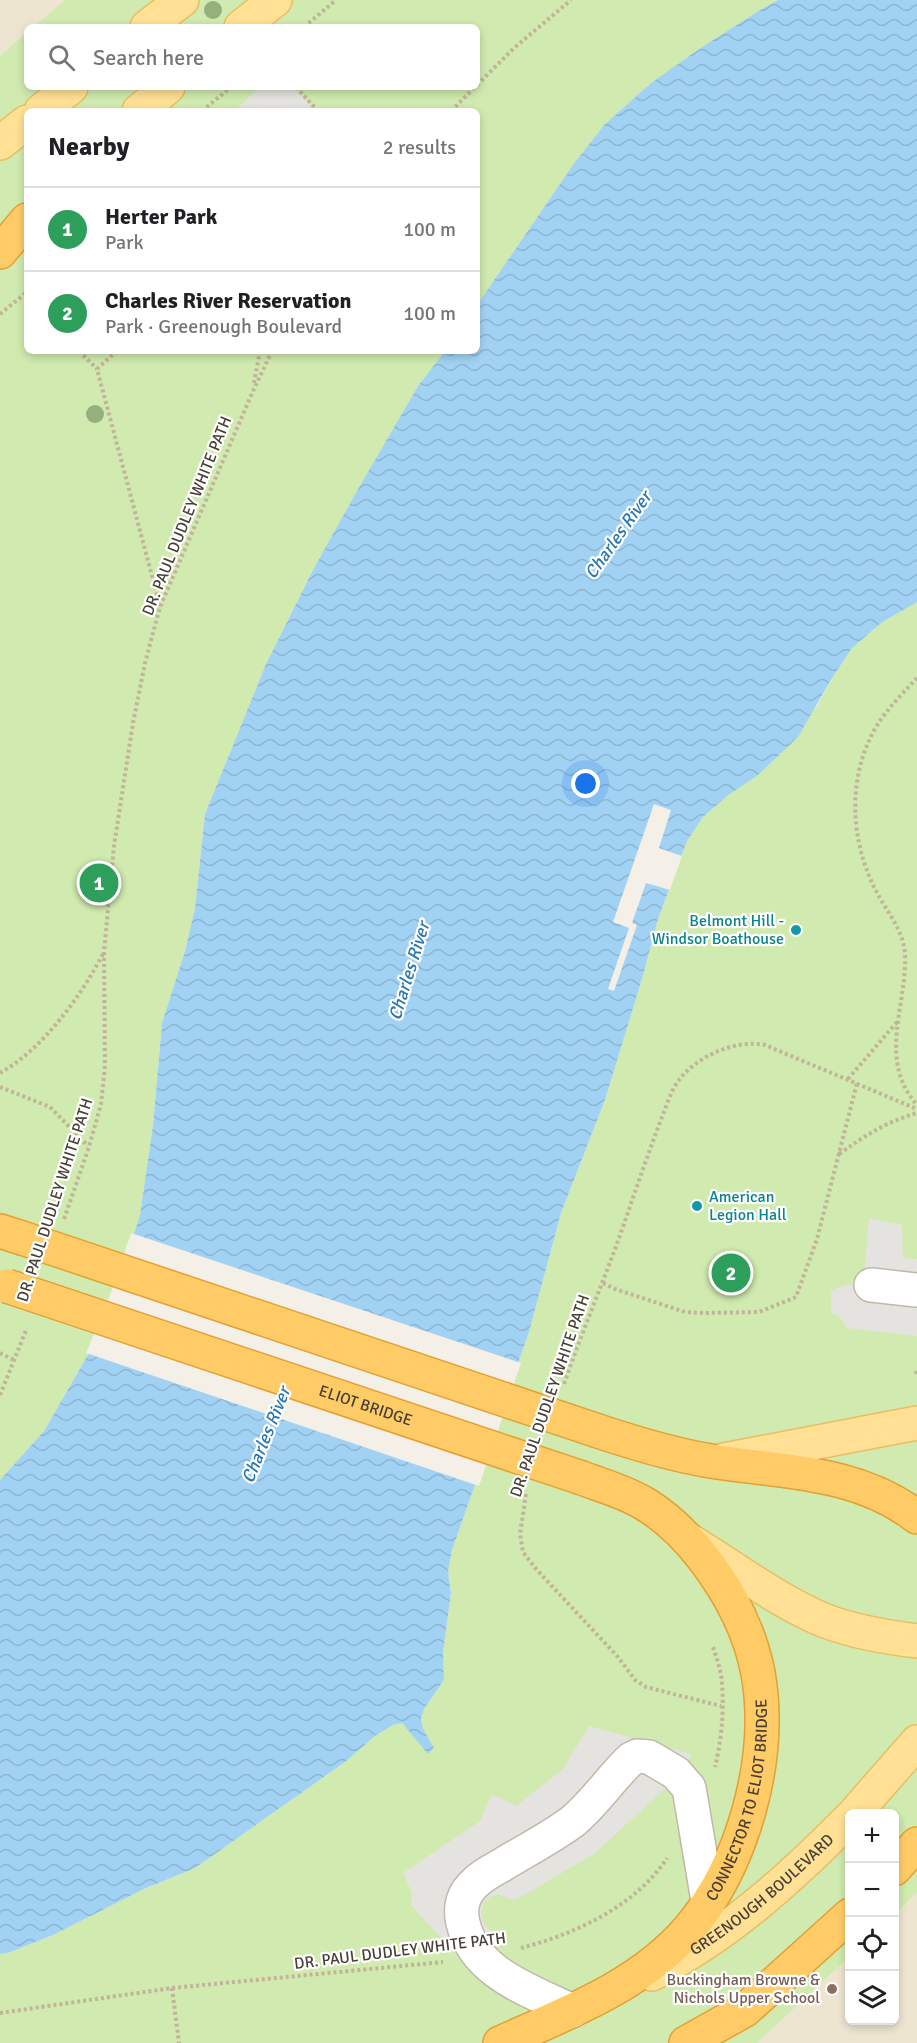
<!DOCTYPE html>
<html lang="en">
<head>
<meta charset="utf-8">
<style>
  :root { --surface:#fff; --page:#f6f6f6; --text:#202124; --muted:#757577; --line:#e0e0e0; --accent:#ff3513 }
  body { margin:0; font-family:Signika,sans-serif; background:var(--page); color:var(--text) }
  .controls { position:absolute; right:18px; bottom:18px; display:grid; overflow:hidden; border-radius:9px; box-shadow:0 3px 9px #0003 }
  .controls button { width:54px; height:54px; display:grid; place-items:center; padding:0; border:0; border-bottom:2px solid var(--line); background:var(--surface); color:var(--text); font:30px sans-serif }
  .you { position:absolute; left:586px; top:784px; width:21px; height:21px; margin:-15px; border:4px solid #fff; border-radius:50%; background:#1a73e8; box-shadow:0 0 0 9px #1a73e833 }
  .badge { display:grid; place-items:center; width:39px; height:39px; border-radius:50%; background:var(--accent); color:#fff; font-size:20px; font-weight:700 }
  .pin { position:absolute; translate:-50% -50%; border:3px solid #fff; box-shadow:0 2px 6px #0006 }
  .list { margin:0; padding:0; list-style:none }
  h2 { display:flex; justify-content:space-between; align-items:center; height:78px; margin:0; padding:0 24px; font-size:26px }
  h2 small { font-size:20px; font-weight:400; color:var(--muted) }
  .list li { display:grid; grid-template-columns:39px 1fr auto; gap:18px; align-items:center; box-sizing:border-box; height:84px; padding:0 24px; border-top:2px solid var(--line) }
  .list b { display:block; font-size:22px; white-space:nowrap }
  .list p { margin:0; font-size:20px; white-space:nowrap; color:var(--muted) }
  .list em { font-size:20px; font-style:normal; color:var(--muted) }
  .icon { flex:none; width:33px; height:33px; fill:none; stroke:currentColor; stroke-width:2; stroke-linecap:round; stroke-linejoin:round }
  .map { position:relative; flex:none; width:917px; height:2043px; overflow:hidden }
  .search { position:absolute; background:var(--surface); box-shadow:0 3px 9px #0003; left:24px; top:24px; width:456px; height:66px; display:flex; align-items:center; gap:15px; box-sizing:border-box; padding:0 21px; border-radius:9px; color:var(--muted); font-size:22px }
  .panel { position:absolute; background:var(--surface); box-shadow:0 3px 9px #0003; left:24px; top:108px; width:456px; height:246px; border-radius:9px }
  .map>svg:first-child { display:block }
  .education { fill:#eee5d1 }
  .park { fill:#d0eaaf }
  .parking { fill:#e5e3df }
  .water { fill:url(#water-waves) }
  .pier { fill:#f4f0e7 }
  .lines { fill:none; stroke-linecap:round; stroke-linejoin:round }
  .minor-casing { stroke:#c0b8a9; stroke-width:36 }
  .major-casing { stroke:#e8be62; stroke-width:36 }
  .highway-casing { stroke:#e3a033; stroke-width:36 }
  .path { stroke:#c2b49a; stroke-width:4; stroke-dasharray:3 3; stroke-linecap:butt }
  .minor { stroke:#fff; stroke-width:33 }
  .major { stroke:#ffe095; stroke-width:33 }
  .highway { stroke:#ffcb67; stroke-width:33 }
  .highway-bridge-casing { stroke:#e3a033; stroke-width:36; stroke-linecap:butt }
  .highway-bridge { stroke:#ffcb67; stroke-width:33 }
  .tree { fill:#95b07d }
  .culture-dot { fill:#0f9aa8; stroke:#fff; stroke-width:2 }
  .education-dot { fill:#8d6e63; stroke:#fff; stroke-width:2 }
  .labels { text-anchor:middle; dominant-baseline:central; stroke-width:4.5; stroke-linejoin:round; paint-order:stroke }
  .street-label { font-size:16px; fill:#484036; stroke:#fff }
  .culture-label { font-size:16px; fill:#0d838f; stroke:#fff; text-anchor:end }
  .education-label { font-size:16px; fill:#785e54; stroke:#fff; text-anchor:end }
  .water-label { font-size:18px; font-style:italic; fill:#2a78b0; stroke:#fff }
</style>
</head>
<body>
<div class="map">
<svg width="917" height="2043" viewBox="0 0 917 2043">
  <defs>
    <pattern id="water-waves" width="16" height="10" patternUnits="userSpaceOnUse" patternTransform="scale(1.5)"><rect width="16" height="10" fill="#a2d2f3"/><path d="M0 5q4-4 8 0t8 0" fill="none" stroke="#8db5d1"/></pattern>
  </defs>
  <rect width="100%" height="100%" fill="#f4f0e7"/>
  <path class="education" d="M 0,0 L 65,0 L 33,27 L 27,27 L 27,32 L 0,56 Z
    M 917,1893 L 917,2043 L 757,2043 L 849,1957 L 850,2020 L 894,2020 L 895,1914 Z"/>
  <path class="park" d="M 65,0 L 778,0 L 760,10 L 702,47 L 651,83 L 604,125 L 575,162 L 477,305 L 477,111 L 27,111 L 27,351 L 445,351 L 418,386 L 358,489 L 314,568 L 266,664 L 205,814 L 195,908 L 185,951 L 162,1023 L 153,1125 L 140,1215 L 112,1299 L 89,1353 L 44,1431 L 0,1480 L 0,56 L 27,32 L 27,87 L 477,87 L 477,27 L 33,27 Z
    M 917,602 L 917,1893 L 895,1914 L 894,1814 L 850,1814 L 849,1957 L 757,2043 L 0,2043 L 0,1954 L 8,1953 L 53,1935 L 144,1889 L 195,1868 L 345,1762 L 375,1736 L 393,1725 L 401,1723 L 409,1730 L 423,1729 L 421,1719 L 424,1709 L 444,1680 L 443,1653 L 451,1593 L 448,1572 L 452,1550 L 529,1332 L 561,1213 L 605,1100 L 642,979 L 658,919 L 687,841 L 703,817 L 727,796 L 817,706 L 832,678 L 852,648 L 881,623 Z"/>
  <path class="parking" d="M 260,87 L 293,87 L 315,111 L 234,111 Z
    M 869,1218 L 902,1225 L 903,1258 L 917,1259 L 917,1336 L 847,1328 L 838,1315 L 831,1313 L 831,1292 L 836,1288 L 852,1284 L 864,1274 Z
    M 589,1726 L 692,1754 L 671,1783 L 594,1854 L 519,1898 L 513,1900 L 499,1894 L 491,1896 L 484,1902 L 481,1915 L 485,1925 L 500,1941 L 457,1955 L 411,1905 L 412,1893 L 403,1873 L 480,1821 L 492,1794 L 516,1806 L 563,1769 Z"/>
  <path class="water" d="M 778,0 L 917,0 L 917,602 L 881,623 L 852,648 L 832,678 L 798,737 L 758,775 L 727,796 L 703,817 L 687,841 L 658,919 L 642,979 L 605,1100 L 561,1213 L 529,1332 L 452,1550 L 448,1572 L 451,1593 L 443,1653 L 444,1680 L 424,1709 L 421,1719 L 423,1729 L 434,1748 L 428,1754 L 402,1723 L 393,1725 L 375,1736 L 345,1762 L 195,1868 L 144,1889 L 53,1935 L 8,1953 L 0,1954 L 0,1480 L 44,1431 L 89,1353 L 112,1299 L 140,1215 L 153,1125 L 162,1023 L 185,951 L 195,908 L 205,814 L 266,664 L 314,568 L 358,489 L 418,386 L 445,351 L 477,351 L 477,305 L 575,162 L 604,125 L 651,83 L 702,47 L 760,10 Z"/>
  <path class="pier" d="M 654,804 L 671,810 L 659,848 L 682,856 L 670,890 L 646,883 L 632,923 L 637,925 L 614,991 L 608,989 L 629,928 L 613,922 Z
    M 131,1233 L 521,1363 L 479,1486 L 86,1353 L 109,1298 Z"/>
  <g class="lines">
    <defs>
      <path id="minor" d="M 871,1285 L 917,1290
        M 572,2011 C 530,1990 475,1974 463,1923 C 459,1907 463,1893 476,1882 C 483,1875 493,1870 502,1865 C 525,1851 550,1838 572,1822 C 595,1803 610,1779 631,1759 L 637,1756 L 649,1757 L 676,1773 L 689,1788 L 708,1901"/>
      <g id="major">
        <path d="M 147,27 L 182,0"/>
        <path d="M 241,27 L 275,0"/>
        <path d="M 41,111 L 71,87"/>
        <path d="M 139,111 L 168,87"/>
        <path d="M 0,143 L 27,122"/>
        <path d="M 724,1460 L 917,1423"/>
        <path d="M 689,1540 C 733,1567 776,1600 823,1620 C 854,1632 885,1637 917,1641"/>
        <path d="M 854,1814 L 917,1742"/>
        <path id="s1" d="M 652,1974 C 727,1936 791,1878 850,1818"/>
      </g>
      <g id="highway">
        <path d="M 0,252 L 27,220"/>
        <path d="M 0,1231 L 22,1238"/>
        <path d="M 598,1431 C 637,1444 676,1456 717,1462 C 786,1472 859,1472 917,1517"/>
        <path d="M 894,1869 L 917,1844"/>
        <path id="s2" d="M 500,2043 C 567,2013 640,1986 689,1929 C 744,1863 773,1757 758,1673 C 750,1631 730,1593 704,1559 C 688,1538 668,1518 645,1504 C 626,1492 603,1486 582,1478"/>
        <path d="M 686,2043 L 745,2010 L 850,1915"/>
      </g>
    </defs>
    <use href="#minor" class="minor-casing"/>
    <use href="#major" class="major-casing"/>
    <use href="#highway" class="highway-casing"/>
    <path class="path" d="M 304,27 L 336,0
      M 477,85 L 514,48 L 571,0
      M 296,87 L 318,111
      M 202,111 L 231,87
      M 451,111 L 475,87
      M 0,314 L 27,292
      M 79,351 L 97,369
      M 117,351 L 97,369 L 160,606
      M 254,383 L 260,351
      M 917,678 C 903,693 887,709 876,727 C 847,777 850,839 875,889 C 886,911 904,930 905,955 C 907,1007 877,1059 917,1105
      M 0,1073 C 43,1049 82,995 104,952
      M 848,1079 L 897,1022
      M 0,1087 L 50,1107 L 88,1146
      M 839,1154 C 866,1135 886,1122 917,1113
      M 64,1219 L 89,1147 L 101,1104 L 105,1066 L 104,952 L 114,846 L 133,723 L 145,663 L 160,607 L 253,391 L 272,351
      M 603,1283 L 615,1289 L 685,1312 L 704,1313 L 759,1312 L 796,1297 L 817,1239 L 857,1083
      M 0,1353 L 14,1360
      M 916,1371 L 917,1375
      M 564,1384 C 583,1329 606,1276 625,1221 C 637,1186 649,1151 662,1117 C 667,1105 671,1090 679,1080 C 697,1056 736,1039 765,1045 L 917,1109
      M 0,1395 L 27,1328
      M 526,1494 L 520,1534 L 523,1552 L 536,1569 L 618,1657 L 635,1680 L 646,1687 L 721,1706
      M 713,1647 C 716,1656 719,1665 721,1675 C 725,1704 722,1738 715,1767
      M 521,1948 C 575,1934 636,1906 667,1858
      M 172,1988 L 179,2043
      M 0,2013 L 172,1988 L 443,1962"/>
    <use href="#minor" class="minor"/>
    <use href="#major" class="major"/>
    <use href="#highway" class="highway"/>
    <defs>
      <g id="highway-bridge">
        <path d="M 22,1238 L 598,1431"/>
        <path id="s3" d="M 7,1286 L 582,1478"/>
      </g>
    </defs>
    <use href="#highway-bridge" class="highway-bridge-casing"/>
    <use href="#highway-bridge" class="highway-bridge"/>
  </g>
  <g class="tree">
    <circle cx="213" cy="10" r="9"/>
    <circle cx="95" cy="414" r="9"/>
  </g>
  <g class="culture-dot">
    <circle cx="796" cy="930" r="6"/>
    <circle cx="697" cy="1206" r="6"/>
  </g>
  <circle class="education-dot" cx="832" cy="1989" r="6"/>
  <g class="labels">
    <g class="street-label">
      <text transform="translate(187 516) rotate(-68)">DR. PAUL DUDLEY WHITE PATH</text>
      <text transform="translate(55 1200) rotate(-72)">DR. PAUL DUDLEY WHITE PATH</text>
      <text transform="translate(550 1396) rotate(-71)">DR. PAUL DUDLEY WHITE PATH</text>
      <text stroke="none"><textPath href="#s3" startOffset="378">ELIOT BRIDGE</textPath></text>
      <text stroke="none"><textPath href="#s2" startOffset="364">CONNECTOR TO ELIOT BRIDGE</textPath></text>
      <text stroke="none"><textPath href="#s1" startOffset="136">GREENOUGH BOULEVARD</textPath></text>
      <text transform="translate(400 1951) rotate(-7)">DR. PAUL DUDLEY WHITE PATH</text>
    </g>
    <g class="culture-label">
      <text x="784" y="921">Belmont Hill -<tspan x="784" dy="18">Windsor Boathouse</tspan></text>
      <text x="709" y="1197" text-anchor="start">American<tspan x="709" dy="18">Legion Hall</tspan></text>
    </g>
    <g class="education-label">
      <text x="820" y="1980">Buckingham Browne &amp;<tspan x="820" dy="18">Nichols Upper School</tspan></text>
    </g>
    <g class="water-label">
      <text transform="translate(618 535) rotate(-55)">Charles River</text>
      <text transform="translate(409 971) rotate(-73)">Charles River</text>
      <text transform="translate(266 1435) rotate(-68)">Charles River</text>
    </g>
  </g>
</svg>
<div class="controls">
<button>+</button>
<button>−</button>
<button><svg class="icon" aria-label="locate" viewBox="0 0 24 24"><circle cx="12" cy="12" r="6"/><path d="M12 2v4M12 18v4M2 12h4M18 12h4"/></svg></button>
<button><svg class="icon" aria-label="layers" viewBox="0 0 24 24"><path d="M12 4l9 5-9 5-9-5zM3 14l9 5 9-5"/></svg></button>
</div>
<div class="you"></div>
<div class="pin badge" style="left:99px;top:883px;background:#2e9e5b">1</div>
<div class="pin badge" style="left:731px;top:1273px;background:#2e9e5b">2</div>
<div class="search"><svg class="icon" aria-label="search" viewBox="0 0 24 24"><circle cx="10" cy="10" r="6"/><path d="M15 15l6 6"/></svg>Search here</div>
<section class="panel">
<h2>Nearby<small>2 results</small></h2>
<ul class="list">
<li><span class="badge" style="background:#2e9e5b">1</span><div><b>Herter Park</b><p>Park</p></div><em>100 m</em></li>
<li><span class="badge" style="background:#2e9e5b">2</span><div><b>Charles River Reservation</b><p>Park · Greenough Boulevard</p></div><em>100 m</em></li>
</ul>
</section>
</div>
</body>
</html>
